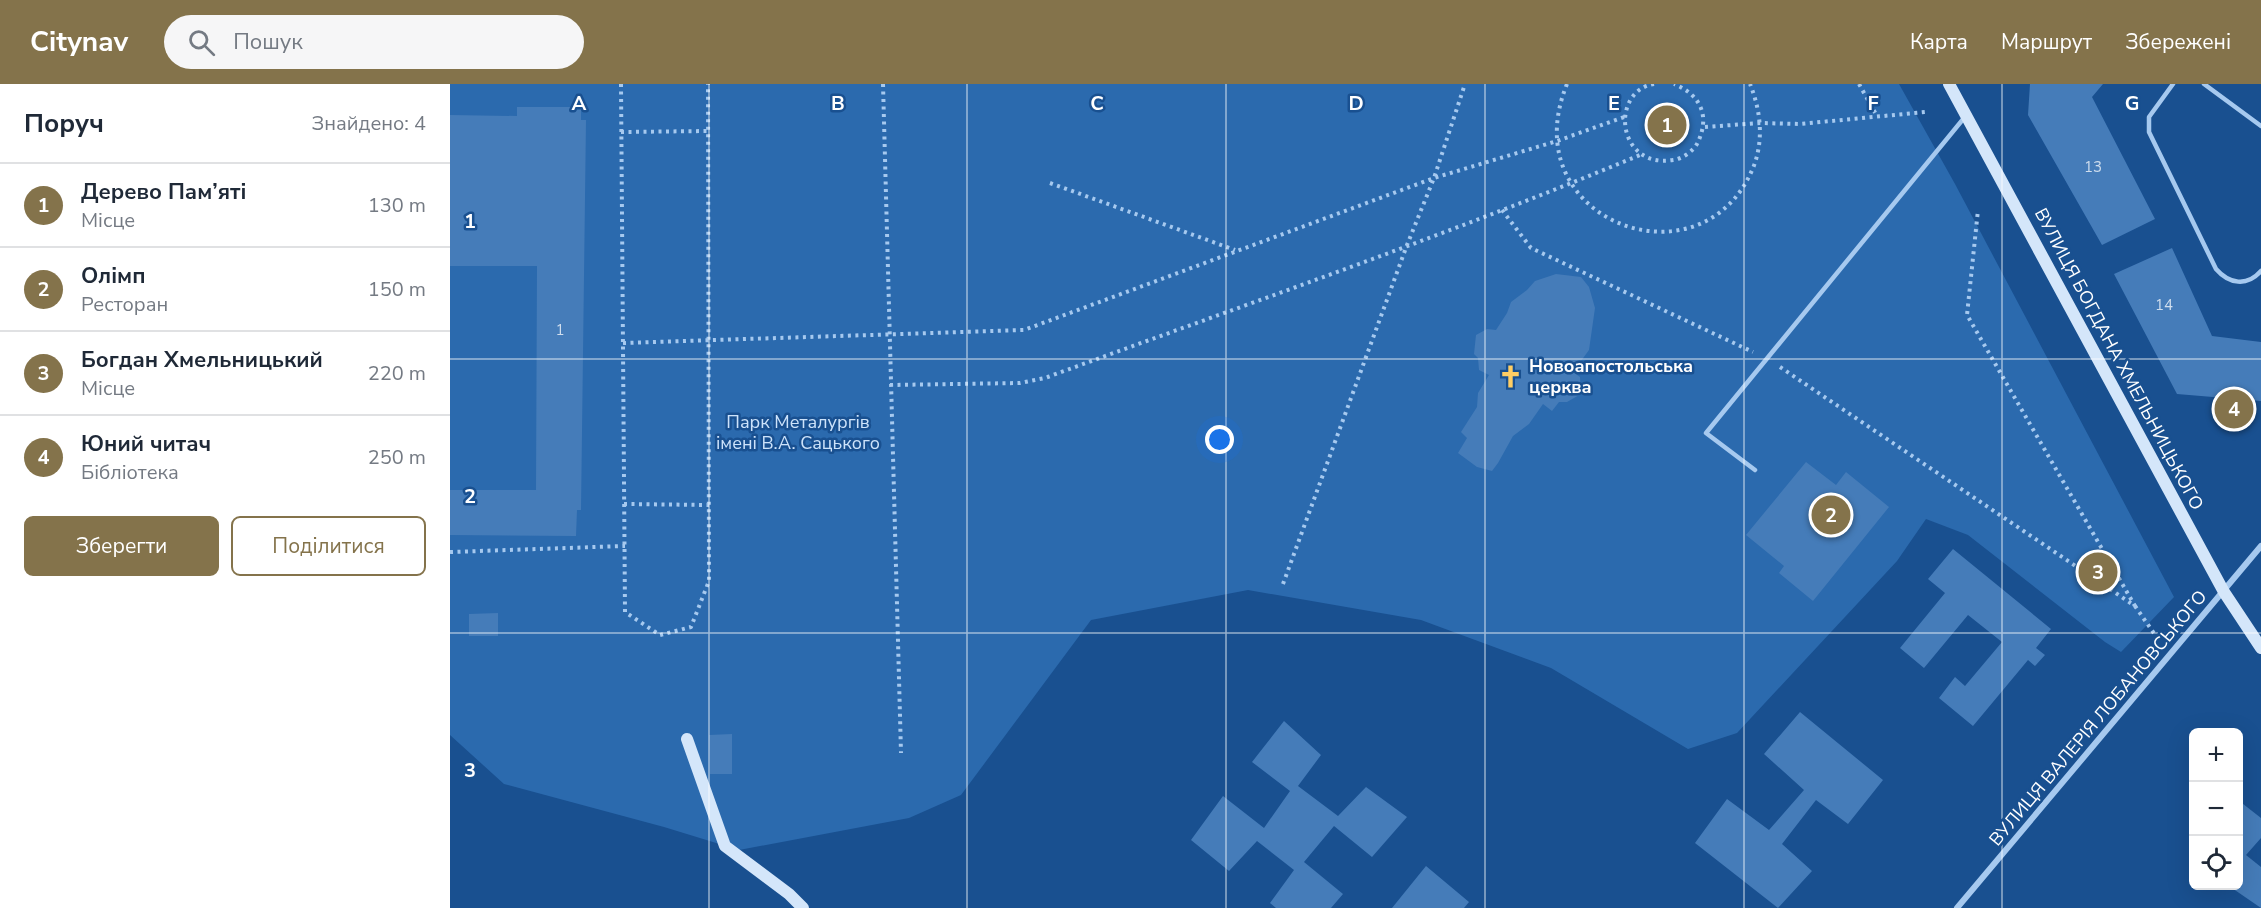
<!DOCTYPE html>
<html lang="uk">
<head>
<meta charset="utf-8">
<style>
  :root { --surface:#fff; --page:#f6f6f7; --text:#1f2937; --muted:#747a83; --line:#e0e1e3; --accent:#84734b }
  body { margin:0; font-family:"Nunito Sans",sans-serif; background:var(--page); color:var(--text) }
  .controls { position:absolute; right:18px; bottom:18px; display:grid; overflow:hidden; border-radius:9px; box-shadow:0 6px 24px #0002 }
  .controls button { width:54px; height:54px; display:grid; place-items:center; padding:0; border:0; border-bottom:2px solid var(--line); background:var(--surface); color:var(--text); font:30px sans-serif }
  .you { position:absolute; left:770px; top:356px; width:21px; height:21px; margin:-15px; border:4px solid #fff; border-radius:50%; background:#1a73e8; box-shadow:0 0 0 9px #1a73e833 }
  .badge { display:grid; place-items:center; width:39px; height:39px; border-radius:50%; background:var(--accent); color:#fff; font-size:20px; font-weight:700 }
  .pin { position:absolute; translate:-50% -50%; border:3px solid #fff; box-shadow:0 2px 6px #0006 }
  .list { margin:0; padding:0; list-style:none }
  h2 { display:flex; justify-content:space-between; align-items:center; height:78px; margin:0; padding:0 24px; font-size:26px }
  h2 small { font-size:20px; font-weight:400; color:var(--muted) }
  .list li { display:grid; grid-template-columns:39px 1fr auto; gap:18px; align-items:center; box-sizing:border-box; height:84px; padding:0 24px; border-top:2px solid var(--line) }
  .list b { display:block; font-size:22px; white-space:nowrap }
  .list p { margin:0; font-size:20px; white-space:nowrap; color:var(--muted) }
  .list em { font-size:20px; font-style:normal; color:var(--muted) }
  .actions { display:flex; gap:12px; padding:18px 24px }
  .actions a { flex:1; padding:14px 0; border:2px solid var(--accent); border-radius:9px; text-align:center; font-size:21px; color:var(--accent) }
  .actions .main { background:var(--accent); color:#fff }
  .icon { flex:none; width:33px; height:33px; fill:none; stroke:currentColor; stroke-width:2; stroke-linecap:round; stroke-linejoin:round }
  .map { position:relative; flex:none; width:1811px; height:824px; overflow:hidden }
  header { display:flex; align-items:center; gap:36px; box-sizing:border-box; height:84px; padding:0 30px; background:var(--accent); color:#fff }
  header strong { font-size:28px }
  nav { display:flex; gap:33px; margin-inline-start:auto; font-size:21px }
  .search { width:420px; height:54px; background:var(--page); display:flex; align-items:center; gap:15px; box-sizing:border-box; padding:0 21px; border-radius:33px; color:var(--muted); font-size:22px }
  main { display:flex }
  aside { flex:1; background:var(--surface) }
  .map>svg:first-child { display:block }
  .green { fill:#2b6aae }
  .building { fill:#457cb9 }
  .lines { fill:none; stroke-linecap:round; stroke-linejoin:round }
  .path { stroke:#a6c9ef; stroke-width:4; stroke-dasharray:3 4.5; stroke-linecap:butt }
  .lane { stroke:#a6c9ef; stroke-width:4.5 }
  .street { stroke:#a6c9ef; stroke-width:6 }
  .secondary { stroke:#d4e6fa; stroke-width:12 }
  .grid { fill:none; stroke:#fff; stroke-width:1.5; stroke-opacity:0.55 }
  .labels { text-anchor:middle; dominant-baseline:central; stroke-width:5; stroke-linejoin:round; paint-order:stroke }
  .number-label { font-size:15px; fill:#d0deee }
  .street-label { font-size:18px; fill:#fff; stroke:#195090 }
  .poi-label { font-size:18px; font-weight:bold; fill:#fff; stroke:#195090; text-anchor:start }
  .park-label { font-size:18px; fill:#cde3fb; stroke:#195090 }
  .grid-label { font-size:20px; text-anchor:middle; font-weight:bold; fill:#fff; stroke:#195090; stroke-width:5; stroke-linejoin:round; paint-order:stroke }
</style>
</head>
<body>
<header>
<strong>Citynav</strong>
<div class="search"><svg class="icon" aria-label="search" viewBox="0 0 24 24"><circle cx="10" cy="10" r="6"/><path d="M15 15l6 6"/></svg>Пошук</div>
<nav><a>Карта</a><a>Маршрут</a><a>Збережені</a></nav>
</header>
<main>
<aside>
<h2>Поруч<small>Знайдено: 4</small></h2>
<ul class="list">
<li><span class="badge">1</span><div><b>Дерево Пам’яті</b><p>Місце</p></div><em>130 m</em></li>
<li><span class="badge">2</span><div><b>Олімп</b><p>Ресторан</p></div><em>150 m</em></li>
<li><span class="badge">3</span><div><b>Богдан Хмельницький</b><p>Місце</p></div><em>220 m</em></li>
<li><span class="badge">4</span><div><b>Юний читач</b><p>Бібліотека</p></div><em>250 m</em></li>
</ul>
<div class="actions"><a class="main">Зберегти</a><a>Поділитися</a></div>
</aside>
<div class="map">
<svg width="1811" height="824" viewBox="0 0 1811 824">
  <rect width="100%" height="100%" fill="#195090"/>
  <path class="green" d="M 0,0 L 1449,0 L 1505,100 L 1724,513 L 1671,568 L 1655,558 L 1518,451 L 1476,435 L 1447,477 L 1287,649 L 1238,665 L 1101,584 L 971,536 L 798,506 L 641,536 L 511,711 L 459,734 L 289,766 L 214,743 L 54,700 L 0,651 Z"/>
  <path class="building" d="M 1580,0 L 1653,0 L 1642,13 L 1705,135 L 1652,161 L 1578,31 Z
    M 67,23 L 131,23 L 131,36 L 136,36 L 131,426 L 127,426 L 126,452 L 0,451 L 0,406 L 86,406 L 87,182 L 0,182 L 0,31 L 67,32 Z
    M 1722,164 L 1762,252 L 1811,258 L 1811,317 L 1727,310 L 1664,190 Z
    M 1106,190 L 1131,193 L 1139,203 L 1145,224 L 1139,266 L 1123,288 L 1130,293 L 1131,310 L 1117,318 L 1109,318 L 1102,327 L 1093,320 L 1079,340 L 1063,352 L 1048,379 L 1042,387 L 1027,383 L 1008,369 L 1017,354 L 1011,348 L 1027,323 L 1028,309 L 1039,291 L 1029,286 L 1028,274 L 1024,270 L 1026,251 L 1037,245 L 1046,246 L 1057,229 L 1061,218 L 1077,206 L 1085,197 Z
    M 1356,378 L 1386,401 L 1396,388 L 1439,423 L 1363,517 L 1329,489 L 1334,482 L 1296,451 Z
    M 1503,465 L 1601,545 L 1586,564 L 1595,571 L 1585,582 L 1578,576 L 1523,642 L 1489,614 L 1505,593 L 1515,602 L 1552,558 L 1518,531 L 1474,584 L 1450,564 L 1495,509 L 1478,495 Z
    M 48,529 L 48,552 L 19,552 L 19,530 Z
    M 1350,628 L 1433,696 L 1398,740 L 1366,716 L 1332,760 L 1362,787 L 1328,824 L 1245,759 L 1277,715 L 1319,746 L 1354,706 L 1314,670 Z
    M 834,637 L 871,671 L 848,702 L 888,732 L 916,703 L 957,733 L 922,773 L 884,742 L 854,778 L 893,810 L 881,824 L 826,824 L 820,819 L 844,786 L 807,757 L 779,787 L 741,756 L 773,712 L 814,744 L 840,707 L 802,678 Z
    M 282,650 L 282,690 L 260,690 L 259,651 Z
    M 1788,716 L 1811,734 L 1811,754 L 1796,771 L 1811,783 L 1811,824 L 1779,802 L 1788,802 Z
    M 976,782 L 1019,818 L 1014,824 L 942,824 Z"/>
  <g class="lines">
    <path class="path" d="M 171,0 L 175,528 L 210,551 L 241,543 L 259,497 L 258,0
      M 433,0 L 451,669
      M 1117,0 C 1061,137 1252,207 1303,84 C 1314,57 1311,27 1300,0
      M 1204,0 C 1160,7 1166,85 1223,76 C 1232,75 1244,67 1248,58 C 1260,32 1251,11 1224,0
      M 1409,0 L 1427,32
      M 1255,43 L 1310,39 L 1350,40 L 1475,28
      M 171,48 L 259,47
      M 600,99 L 785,166
      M 1052,126 L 1081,164 L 1303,268
      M 173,259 L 574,246 L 984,94 L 1107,57 L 1174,33
      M 1330,283 L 1685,522 L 1517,231 L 1528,126
      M 440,301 L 570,299 L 595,294 C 794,221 995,152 1190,71
      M 174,420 L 259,421
      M 0,468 L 175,462
      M 833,500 L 957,161 L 984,94 L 1015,0
      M 1685,522 L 1710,558"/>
    <path class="lane" d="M 1723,0 L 1699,33 L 1699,48 L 1766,185 C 1779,200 1797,203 1811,187
      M 1754,0 L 1811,42
      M 1305,386 L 1256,349 L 1514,34"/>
    <path class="street" d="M 1507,824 L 1811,462"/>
    <path class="secondary" d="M 1499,0 L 1774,508 L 1811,564
      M 237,655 L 275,762 L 339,810 L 353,824"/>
  </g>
  <path class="grid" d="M 259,0 L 259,824M 517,0 L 517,824M 776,0 L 776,824M 1035,0 L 1035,824M 1294,0 L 1294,824M 1552,0 L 1552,824M 0,275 L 1811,275M 0,549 L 1811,549"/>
  <defs>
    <symbol id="church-bare" viewBox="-9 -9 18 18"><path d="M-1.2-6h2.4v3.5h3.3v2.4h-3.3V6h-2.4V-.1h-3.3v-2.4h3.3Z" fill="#ffce64" stroke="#195090" stroke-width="2.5" paint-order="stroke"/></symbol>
  </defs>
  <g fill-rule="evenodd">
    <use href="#church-bare" x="1044" y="276" width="33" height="33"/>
  </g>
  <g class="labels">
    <g class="number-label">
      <text x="1643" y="83">13</text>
      <text x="1714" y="221">14</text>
      <text x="110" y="246">1</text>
    </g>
    <g class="street-label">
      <text transform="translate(1669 275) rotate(62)">ВУЛИЦЯ БОГДАНА ХМЕЛЬНИЦЬКОГО</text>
      <text transform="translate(1648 634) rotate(-50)">ВУЛИЦЯ ВАЛЕРІЯ ЛОБАНОВСЬКОГО</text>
    </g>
    <g class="poi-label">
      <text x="1079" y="282">Новоапостольська<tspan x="1079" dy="21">церква</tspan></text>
    </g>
    <g class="park-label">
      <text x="348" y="338">Парк Металургів<tspan x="348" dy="21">імені В.А. Сацького</tspan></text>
    </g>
  </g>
  <g class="grid-label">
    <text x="129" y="26">A</text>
    <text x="388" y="26">B</text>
    <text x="647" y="26">C</text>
    <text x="906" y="26">D</text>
    <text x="1164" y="26">E</text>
    <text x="1423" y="26">F</text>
    <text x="1682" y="26">G</text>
    <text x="20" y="144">1</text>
    <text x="20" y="419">2</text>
    <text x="20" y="693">3</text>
  </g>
</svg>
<div class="controls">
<button>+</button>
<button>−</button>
<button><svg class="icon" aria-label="locate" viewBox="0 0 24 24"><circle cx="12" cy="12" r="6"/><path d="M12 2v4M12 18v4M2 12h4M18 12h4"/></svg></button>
</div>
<div class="you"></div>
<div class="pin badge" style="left:1217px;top:41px">1</div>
<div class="pin badge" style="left:1381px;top:431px">2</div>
<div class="pin badge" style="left:1648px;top:488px">3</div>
<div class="pin badge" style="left:1784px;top:325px">4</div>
</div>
</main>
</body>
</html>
